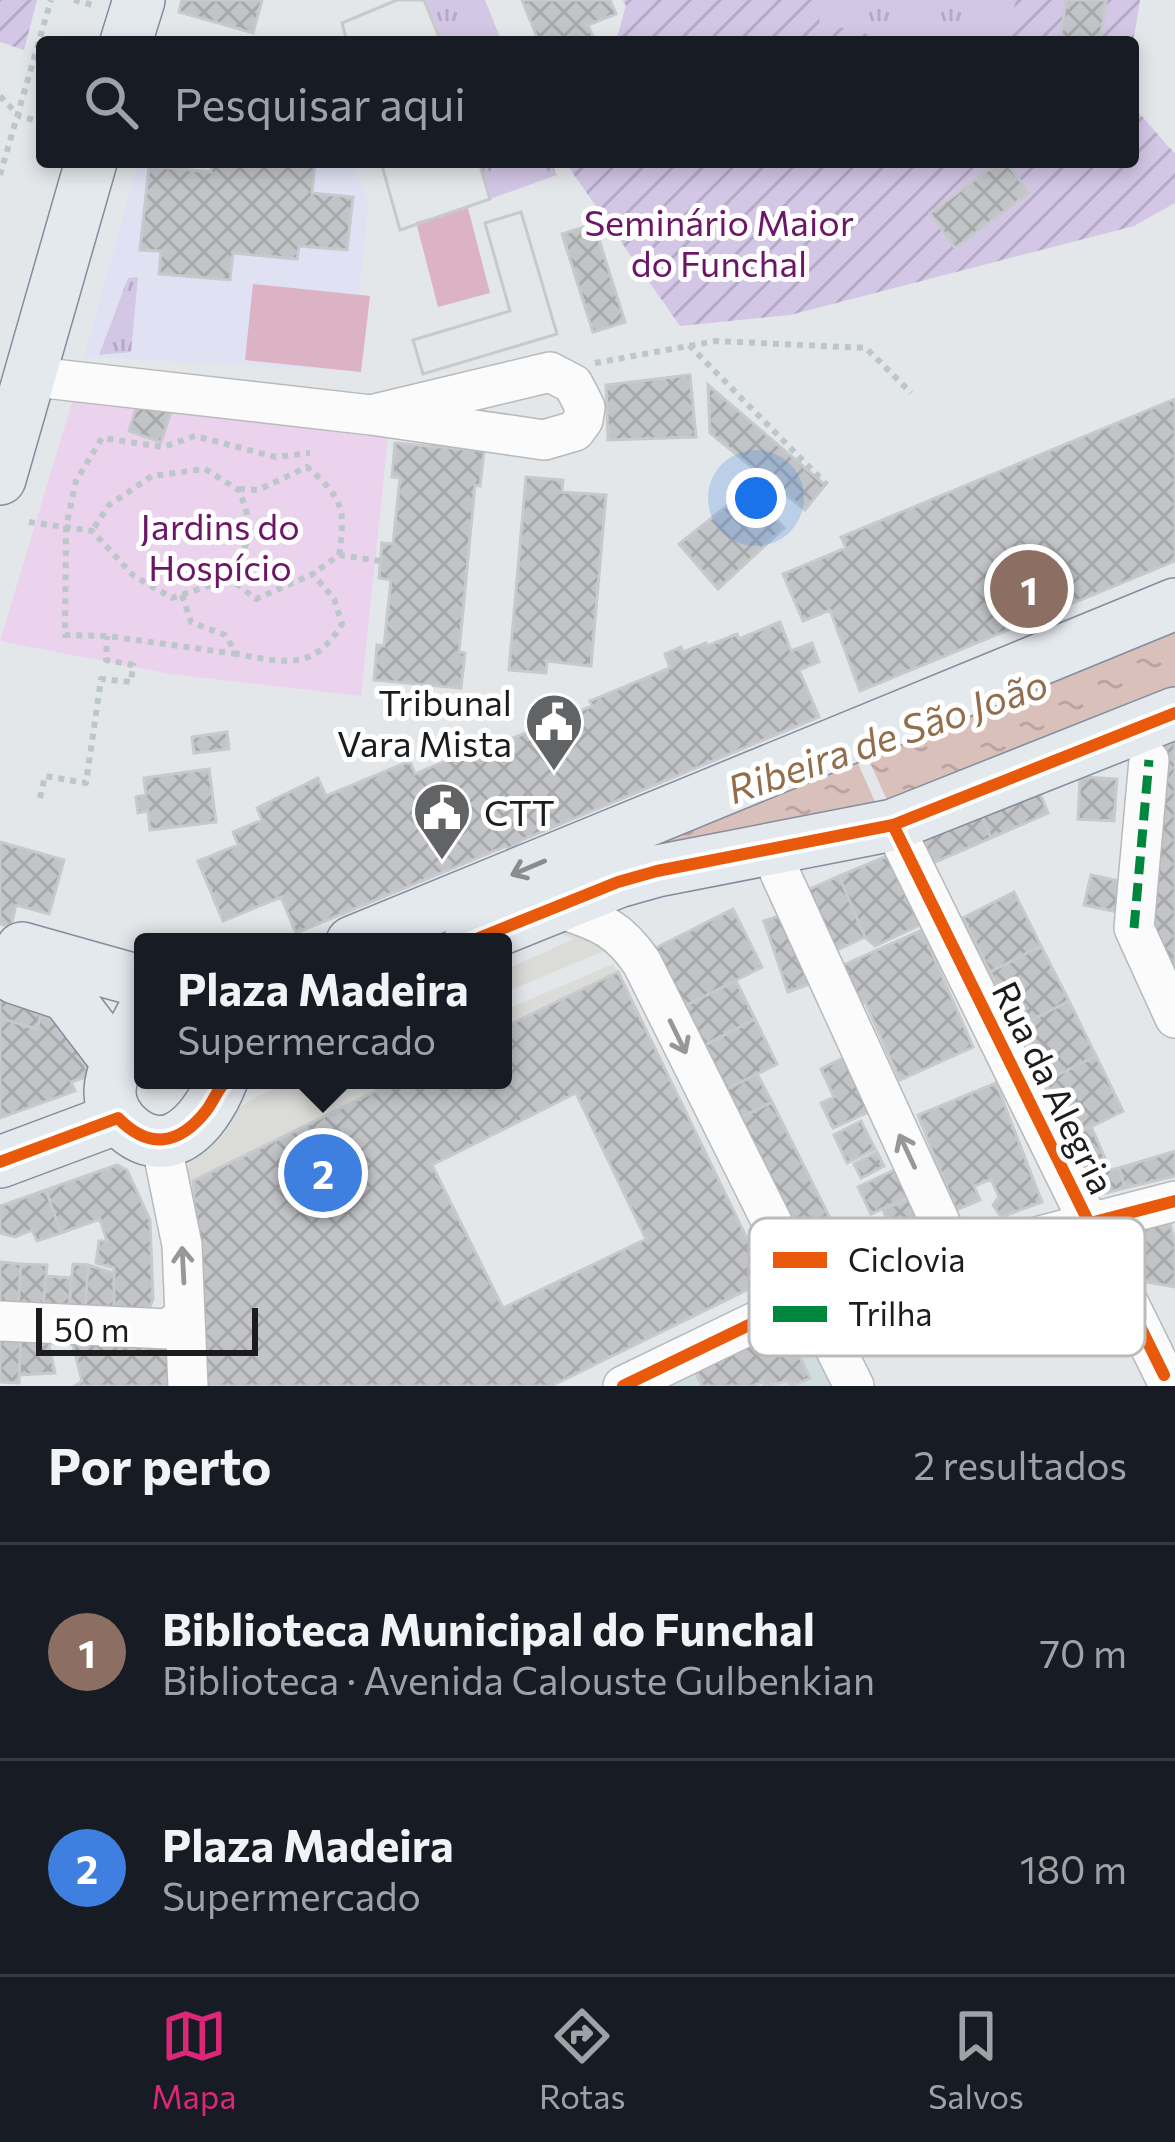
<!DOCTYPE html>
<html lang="pt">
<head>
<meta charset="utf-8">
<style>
  :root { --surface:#171b24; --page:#242831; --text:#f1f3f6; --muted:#9ea1a6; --line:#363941; --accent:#db2777 }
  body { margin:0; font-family:Commissioner,sans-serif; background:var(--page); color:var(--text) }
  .scale { position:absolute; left:36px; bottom:30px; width:222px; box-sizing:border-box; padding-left:12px; border:6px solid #1c1c1c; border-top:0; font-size:33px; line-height:42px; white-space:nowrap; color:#1c1c1c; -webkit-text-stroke:9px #fff; paint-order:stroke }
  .you { position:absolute; left:756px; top:498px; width:42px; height:42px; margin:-30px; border:9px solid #fff; border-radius:50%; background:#1a73e8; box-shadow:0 0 0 18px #1a73e833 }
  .badge { display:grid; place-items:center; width:78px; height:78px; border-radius:50%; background:var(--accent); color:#fff; font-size:39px; font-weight:700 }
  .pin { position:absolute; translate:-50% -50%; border:6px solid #fff; box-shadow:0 3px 12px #0006 }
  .popup { position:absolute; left:134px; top:933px; width:378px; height:156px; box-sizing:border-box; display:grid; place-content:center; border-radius:12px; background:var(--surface); filter:drop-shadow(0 3px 9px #0005); font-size:39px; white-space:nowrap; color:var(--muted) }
  .popup b { font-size:45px; color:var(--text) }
  .popup::after { content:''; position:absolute; left:50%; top:100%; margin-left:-24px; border:24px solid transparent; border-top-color:var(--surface) }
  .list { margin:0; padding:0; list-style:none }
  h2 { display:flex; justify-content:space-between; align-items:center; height:156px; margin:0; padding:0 48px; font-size:51px }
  h2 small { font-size:39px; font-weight:400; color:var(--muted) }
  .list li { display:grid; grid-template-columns:78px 1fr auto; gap:36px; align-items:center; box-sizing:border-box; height:216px; padding:0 48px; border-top:3px solid var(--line) }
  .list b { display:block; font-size:45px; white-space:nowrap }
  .list p { margin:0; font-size:39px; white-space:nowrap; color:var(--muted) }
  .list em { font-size:39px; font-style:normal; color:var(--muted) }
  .icon { flex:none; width:66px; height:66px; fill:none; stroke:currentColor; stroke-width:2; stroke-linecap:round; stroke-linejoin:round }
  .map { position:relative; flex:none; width:1175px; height:1386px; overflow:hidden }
  .search { position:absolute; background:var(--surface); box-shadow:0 6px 18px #0003; left:36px; right:36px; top:36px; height:132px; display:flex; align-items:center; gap:30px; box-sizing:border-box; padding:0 42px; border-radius:12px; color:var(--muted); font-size:45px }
  .sheet { height:588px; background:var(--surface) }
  nav { display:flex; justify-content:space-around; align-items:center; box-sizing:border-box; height:168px; border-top:3px solid var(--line); background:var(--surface); font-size:33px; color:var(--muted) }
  nav a { display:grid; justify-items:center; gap:6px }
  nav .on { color:var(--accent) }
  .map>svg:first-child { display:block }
  .commercial { fill:#d0dddf }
  .education { fill:#e0e2f3 }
  .grass { fill:url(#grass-tufts) }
  .park { fill:#ecd3ed }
  .garden { fill:url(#garden-furrows) }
  .pitch { fill:#dbb3c5 }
  .plaza { fill:#dbdcd8 }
  .water { fill:url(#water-ripples) }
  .building { fill:url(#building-cross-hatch); stroke:#c6cacd; stroke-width:3; fill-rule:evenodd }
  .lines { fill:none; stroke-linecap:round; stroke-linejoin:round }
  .minor-casing { stroke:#b7b9ba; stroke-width:42 }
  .major-casing { stroke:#848d9d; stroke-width:54 }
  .path { stroke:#bcc7c9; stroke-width:6; stroke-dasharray:6 6; stroke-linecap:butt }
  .minor { stroke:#fbfbfc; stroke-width:39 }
  .major { stroke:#e4e9ee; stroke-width:51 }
  .quiet { stroke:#00873e; stroke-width:9; stroke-dasharray:18 9; stroke-linecap:butt }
  .cycleway-casing { stroke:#fff; stroke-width:20 }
  .cycleway { stroke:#e8590c; stroke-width:12 }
  .oneway { stroke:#8a8d90 }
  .oneway2 { stroke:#979797 }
  .labels { text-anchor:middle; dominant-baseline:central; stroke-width:10; stroke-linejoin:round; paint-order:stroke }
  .park-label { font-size:36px; fill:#6d1668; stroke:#fff }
  .poi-label { font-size:36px; fill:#1c1c1c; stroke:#fff; text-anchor:end }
  .street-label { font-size:36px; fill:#1c1c1c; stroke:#fff }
  .water-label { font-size:39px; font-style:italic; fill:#926e4c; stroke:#fff }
  .key { fill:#fff; stroke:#bbb; stroke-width:3 }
  .key-label { font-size:33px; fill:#1c1c1c }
</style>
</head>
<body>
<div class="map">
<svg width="1175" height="1386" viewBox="0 0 1175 1386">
  <defs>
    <pattern id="grass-tufts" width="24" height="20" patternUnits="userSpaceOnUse" patternTransform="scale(3)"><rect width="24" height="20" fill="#d4c7e6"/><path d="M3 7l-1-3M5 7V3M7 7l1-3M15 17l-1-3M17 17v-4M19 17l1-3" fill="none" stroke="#b5aac5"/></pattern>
    <pattern id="garden-furrows" width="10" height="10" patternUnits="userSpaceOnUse" patternTransform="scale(3)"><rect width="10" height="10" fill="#d4c7e6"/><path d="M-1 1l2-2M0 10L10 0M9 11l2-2" fill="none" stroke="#b5aac5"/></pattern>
    <pattern id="water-ripples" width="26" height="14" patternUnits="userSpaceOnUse" patternTransform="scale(3)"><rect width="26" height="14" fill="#dac0bb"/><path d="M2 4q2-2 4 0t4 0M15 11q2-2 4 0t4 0" fill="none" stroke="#baa4a0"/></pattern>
    <pattern id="building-cross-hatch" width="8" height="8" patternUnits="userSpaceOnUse" patternTransform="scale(3)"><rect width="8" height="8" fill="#c2c4c7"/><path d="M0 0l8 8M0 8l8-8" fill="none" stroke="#a6a8aa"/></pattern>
  </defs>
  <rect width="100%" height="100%" fill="#e4e7ea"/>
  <path class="commercial" d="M 801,1313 L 837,1386 L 645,1386 Z"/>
  <path class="education" d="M 138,162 L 351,162 L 369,202 L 359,295 L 370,296 L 357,371 L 84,357 Z"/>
  <path class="grass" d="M 424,0 L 485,0 L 502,42 L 441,42 Z
    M 623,0 L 1140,0 L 1133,42 L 616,42 L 626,6 Z
    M 479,162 L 551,162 L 557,175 L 490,199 Z
    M 138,277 L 131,352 L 99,355 L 128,278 Z"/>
  <path class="park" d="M 73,399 L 389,428 L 361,696 L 170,674 L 0,641 Z"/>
  <path class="garden" d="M 0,0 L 37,0 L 24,50 L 0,42 Z
    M 623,0 L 824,0 L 819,22 L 900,42 L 616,42 L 626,6 Z
    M 1016,0 L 1140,0 L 1133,42 L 1006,42 Z
    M 1133,106 L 1175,154 L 1175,203 L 1134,226 L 790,315 L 680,326 L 565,162 L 1133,162 Z"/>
  <path class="pitch" d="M 468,208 L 490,293 L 438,307 L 416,222 Z
    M 253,284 L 370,296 L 361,372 L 245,360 Z"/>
  <path class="plaza" d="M 555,924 L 609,949 L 503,993 L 503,964 L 511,967 L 574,939 L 546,928 Z
    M 613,964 L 618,972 L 503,1028 L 503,1011 Z
    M 297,1080 L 398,1080 L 186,1184 L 189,1160 L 229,1113 L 258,1096 Z"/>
  <path class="water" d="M 1175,629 L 1175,691 L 887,800 L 866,754 Z
    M 856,759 L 876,804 L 667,850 L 662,837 Z"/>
  <path class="building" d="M 182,0 L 262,0 L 253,33 L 179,12 Z
    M 397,0 L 424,0 L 441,42 L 347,42 L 342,23 Z
    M 397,0 L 424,0 L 441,42 L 347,42 L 342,23 Z
    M 522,0 L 610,0 L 616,14 L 588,25 L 595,42 L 539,42 Z
    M 1066,0 L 1106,0 L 1100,42 L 1060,42 Z
    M 212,162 L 315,162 L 312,193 L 353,197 L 347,250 L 299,246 L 297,259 L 233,253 L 230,280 L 159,274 L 161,251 L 140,250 L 149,166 L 211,172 Z
    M 381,162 L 479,162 L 490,199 L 400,230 Z
    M 381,162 L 479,162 L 490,199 L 400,230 Z
    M 999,162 L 1006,162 L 1029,193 L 955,248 L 930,213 Z
    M 521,212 L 557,334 L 423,374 L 413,340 L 510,311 L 485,223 Z
    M 521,212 L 557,334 L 423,374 L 413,340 L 510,311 L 485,223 Z
    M 594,224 L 625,322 L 593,332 L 562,234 Z
    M 690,375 L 696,437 L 608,440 L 606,385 Z
    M 708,385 L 825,485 L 805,510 L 710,433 Z
    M 140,395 L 173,406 L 161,442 L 129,431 Z
    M 1175,399 L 1175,561 L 860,691 L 830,610 L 803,621 L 783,574 L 846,548 L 841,537 Z
    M 395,443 L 484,451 L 480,486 L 475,485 L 459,652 L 465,653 L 461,688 L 374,680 L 377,645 L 384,646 L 391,580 L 379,578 L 382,543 L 393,544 L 400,478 L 392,477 Z
    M 526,477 L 563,480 L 562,492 L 606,495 L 591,666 L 547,661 L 546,673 L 509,670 Z
    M 748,489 L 784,528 L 718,589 L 679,544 Z
    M 780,622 L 791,651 L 812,643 L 819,662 L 799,670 L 819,717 L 524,839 L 508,849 L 506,846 L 296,933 L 281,897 L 223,921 L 198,861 L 238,845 L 233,832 L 262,820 L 257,808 L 318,778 L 326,796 L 410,761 L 415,774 L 477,748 L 479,752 L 592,706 L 590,701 L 670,668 L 665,654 L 681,647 L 683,652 L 706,643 L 707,646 L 737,634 L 739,639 Z
    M 1175,730 L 1175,1007 L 1144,945 L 1158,735 Z
    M 227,732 L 229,749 L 194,753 L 192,737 Z
    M 209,769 L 216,822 L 150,830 L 148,811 L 138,813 L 136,797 L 146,795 L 144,778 Z
    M 1080,777 L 1117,779 L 1114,821 L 1078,819 Z
    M 1037,786 L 1048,813 L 991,838 L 980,811 Z
    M 980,811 L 991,838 L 933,863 L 921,836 Z
    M 0,842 L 64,860 L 49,914 L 16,905 L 11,927 L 0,924 Z
    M 887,856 L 920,925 L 875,946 L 865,937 L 839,876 Z
    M 1091,875 L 1133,884 L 1127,914 L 1084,905 Z
    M 839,876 L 865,937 L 835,951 L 808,890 Z
    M 1014,892 L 1041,946 L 990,972 L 963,918 Z
    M 733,909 L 762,967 L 681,1008 L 652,950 Z
    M 791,912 L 815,982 L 788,992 L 764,921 Z
    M 922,930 L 973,1047 L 900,1080 L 865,1002 L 854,1007 L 837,968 Z
    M 1041,946 L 1069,1001 L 1018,1027 L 990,972 Z
    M 618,972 L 767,1280 L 551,1386 L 205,1386 L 193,1181 L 398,1080 L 503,1080 L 503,1028 ZM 576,1093 L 646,1239 L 503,1308 L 432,1165 Z
    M 736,981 L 755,1019 L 701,1047 L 681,1008 Z
    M 0,995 L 43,1006 L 37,1029 L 0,1018 Z
    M 1069,1001 L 1096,1056 L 1045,1081 L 1018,1027 Z
    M 43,1006 L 73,1032 L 89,1076 L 71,1082 L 75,1091 L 0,1118 L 0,1018 L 37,1029 Z
    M 755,1019 L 777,1064 L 723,1091 L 701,1047 Z
    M 847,1056 L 873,1110 L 833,1128 L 821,1103 L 834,1097 L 821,1069 Z
    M 1096,1056 L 1123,1111 L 1072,1136 L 1045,1081 Z
    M 757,1074 L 772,1102 L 738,1119 L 723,1091 Z
    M 996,1083 L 1042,1202 L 1001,1217 L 993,1205 L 999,1197 L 991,1179 L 974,1186 L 980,1200 L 956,1210 L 918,1115 Z
    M 772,1102 L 831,1220 L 797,1238 L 738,1119 Z
    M 861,1121 L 875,1149 L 847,1163 L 834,1135 Z
    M 1091,1126 L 1110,1170 L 1119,1168 L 1125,1188 L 1098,1195 L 1071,1138 Z
    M 1175,1151 L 1175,1176 L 1125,1188 L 1119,1168 Z
    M 877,1152 L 884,1166 L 861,1178 L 854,1164 Z
    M 117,1165 L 127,1170 L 150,1220 L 153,1299 L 149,1309 L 114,1313 L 114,1268 L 96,1263 L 99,1241 L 107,1241 L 100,1219 L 61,1233 L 46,1190 Z
    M 901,1167 L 913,1194 L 871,1214 L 858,1187 Z
    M 46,1190 L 61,1233 L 37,1241 L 32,1230 L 15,1237 L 0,1233 L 0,1206 Z
    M 918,1197 L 931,1236 L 896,1246 L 883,1209 Z
    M 1169,1218 L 1175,1243 L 1175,1287 L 1134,1280 L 1120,1250 L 1145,1245 L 1140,1226 Z
    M 831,1220 L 846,1256 L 812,1271 L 797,1238 Z
    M 1024,1256 L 1032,1286 L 1013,1291 L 1000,1261 Z
    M 0,1262 L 21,1264 L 18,1306 L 0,1305 Z
    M 997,1263 L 1009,1285 L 901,1310 L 890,1289 Z
    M 21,1264 L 47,1265 L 43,1308 L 18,1306 Z
    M 73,1264 L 88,1265 L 85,1311 L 69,1310 Z
    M 88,1265 L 114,1273 L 114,1313 L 85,1311 Z
    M 46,1276 L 71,1278 L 69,1310 L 43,1308 Z
    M 864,1303 L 880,1337 L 851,1348 L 835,1314 Z
    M 770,1327 L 774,1337 L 787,1331 L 810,1378 L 792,1386 L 787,1381 L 765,1386 L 763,1381 L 753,1386 L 702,1386 L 692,1365 Z
    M 0,1332 L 21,1333 L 19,1383 L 0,1382 Z
    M 21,1333 L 47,1335 L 55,1373 L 19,1375 Z
    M 71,1338 L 168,1339 L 170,1386 L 75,1386 L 82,1381 Z"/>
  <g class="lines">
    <defs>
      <path id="minor" d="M 27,376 L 371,415 L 544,440 L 575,431 L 583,420 L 585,407 L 573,384 L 550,372 L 371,415
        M 1149,760 L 1134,928 L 1175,1018
        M 893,825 L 1164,1375
        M 780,873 L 956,1257
        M 556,907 C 597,921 617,926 642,963 L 854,1386
        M 161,1142 L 182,1245 L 188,1386
        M 0,1321 L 168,1329 L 185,1316
        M 623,1386 L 809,1296 L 1175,1201"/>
      <path id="major" d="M 126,42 L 139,0
        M 0,479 L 91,162
        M 352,942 L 1175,604
        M 469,942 L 618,882 L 657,871 L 893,825 L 1175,713
        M 22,948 L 143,982
        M 15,978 L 66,995 L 118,1063
        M 143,1012 C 132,1035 111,1064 110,1091 C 109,1121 146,1152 176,1138 C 198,1128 214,1101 222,1080
        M 0,1162 L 118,1118"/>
    </defs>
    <use href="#minor" class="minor-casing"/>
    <use href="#major" class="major-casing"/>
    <path class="path" d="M 74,0 L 96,6
      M 0,96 L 19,116 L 42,122
      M 0,175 L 51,0
      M 689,345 L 827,485
      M 595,363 L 716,341 L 866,348 L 911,393
      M 239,489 L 258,490 L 307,467 C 343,498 346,508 339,555 L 313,574
      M 29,522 L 92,531 L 134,576 L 172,598 L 230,579 L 252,531 L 240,491 L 205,469 L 152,476 L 109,505 L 92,531
      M 339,555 L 380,561
      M 182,595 L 191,622 L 225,635 L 237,654 C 285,663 314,671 342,624 L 334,599 L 313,574 L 256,599 L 230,579
      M 237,654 L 107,636 L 65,635 L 66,527 L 76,481 L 102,438 L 163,447 L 195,436 L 276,457 L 310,453
      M 40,798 L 45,776 L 86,783 L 101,679 L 131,682 L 133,665 L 106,660 L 107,636"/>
    <use href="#minor" class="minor"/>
    <use href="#major" class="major"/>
    <path class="quiet" d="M 1134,928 L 1149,760"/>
    <defs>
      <path id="cycleway" d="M 893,825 L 1164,1375
        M 469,942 L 618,882 L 657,871 L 893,825 L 1175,713
        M 0,1162 L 118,1118 C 149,1150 179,1145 206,1111 C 214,1101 217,1089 227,1080
        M 623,1386 L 809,1296 L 1175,1201"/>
    </defs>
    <use href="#cycleway" class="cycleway-casing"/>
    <use href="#cycleway" class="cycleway"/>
  </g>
  <defs><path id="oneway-shaft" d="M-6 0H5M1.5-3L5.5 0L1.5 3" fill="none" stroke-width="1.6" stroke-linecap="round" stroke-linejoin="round" transform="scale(3)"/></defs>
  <use class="oneway" href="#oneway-shaft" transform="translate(528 868) rotate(157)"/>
  <g class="oneway2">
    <use href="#oneway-shaft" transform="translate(678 1037) rotate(64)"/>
    <use href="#oneway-shaft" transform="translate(907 1151) rotate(-115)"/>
    <use href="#oneway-shaft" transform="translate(183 1265) rotate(-93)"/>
  </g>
  <defs>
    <symbol id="civic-pin" viewBox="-11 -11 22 30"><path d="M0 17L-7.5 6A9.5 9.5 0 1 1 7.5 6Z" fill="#626364" stroke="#fff"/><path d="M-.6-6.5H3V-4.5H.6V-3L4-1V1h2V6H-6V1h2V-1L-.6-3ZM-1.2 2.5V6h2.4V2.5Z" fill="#fff"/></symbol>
  </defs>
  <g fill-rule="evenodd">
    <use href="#civic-pin" x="521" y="689" width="66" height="90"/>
    <use href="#civic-pin" x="409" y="778" width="66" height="90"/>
  </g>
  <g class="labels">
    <g class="park-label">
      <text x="719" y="221">Seminário Maior<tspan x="719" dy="41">do Funchal</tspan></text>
      <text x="220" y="525">Jardins do<tspan x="220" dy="41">Hospício</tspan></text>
    </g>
    <g class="poi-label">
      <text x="512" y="701">Tribunal<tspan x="512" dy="41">Vara Mista</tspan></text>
      <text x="484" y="811" text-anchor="start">CTT</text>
    </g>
    <g class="street-label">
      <text transform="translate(1055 1087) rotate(64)">Rua da Alegria</text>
    </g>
    <g class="water-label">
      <text transform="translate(887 735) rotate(-19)">Ribeira de São João</text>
    </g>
  </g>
  <rect x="749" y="1218" width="396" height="138" rx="18" class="key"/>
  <rect x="773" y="1252" width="54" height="16" fill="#e8590c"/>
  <rect x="773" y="1306" width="54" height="16" fill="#00873e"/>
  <g class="key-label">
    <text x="848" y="1272">Ciclovia</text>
    <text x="848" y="1326">Trilha</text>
  </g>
</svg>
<div class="scale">50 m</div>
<div class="you"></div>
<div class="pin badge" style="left:1029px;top:589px;background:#8d6e63">1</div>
<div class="pin badge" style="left:323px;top:1173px;background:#3f7fe0">2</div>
<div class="popup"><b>Plaza Madeira</b>Supermercado</div>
<div class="search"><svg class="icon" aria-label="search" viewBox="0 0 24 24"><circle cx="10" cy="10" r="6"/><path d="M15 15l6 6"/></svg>Pesquisar aqui</div>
</div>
<section class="sheet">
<h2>Por perto<small>2 resultados</small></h2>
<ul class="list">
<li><span class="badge" style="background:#8d6e63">1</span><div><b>Biblioteca Municipal do Funchal</b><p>Biblioteca · Avenida Calouste Gulbenkian</p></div><em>70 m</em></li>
<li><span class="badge" style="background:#3f7fe0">2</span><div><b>Plaza Madeira</b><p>Supermercado</p></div><em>180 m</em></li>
</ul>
</section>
<nav>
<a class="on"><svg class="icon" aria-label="map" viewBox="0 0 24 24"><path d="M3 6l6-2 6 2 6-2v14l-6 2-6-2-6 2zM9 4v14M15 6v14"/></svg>Mapa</a>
<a><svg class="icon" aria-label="directions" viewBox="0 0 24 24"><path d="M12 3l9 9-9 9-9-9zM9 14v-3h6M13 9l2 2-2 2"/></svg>Rotas</a>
<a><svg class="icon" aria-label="saved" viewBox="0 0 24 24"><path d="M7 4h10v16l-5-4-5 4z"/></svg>Salvos</a>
</nav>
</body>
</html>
